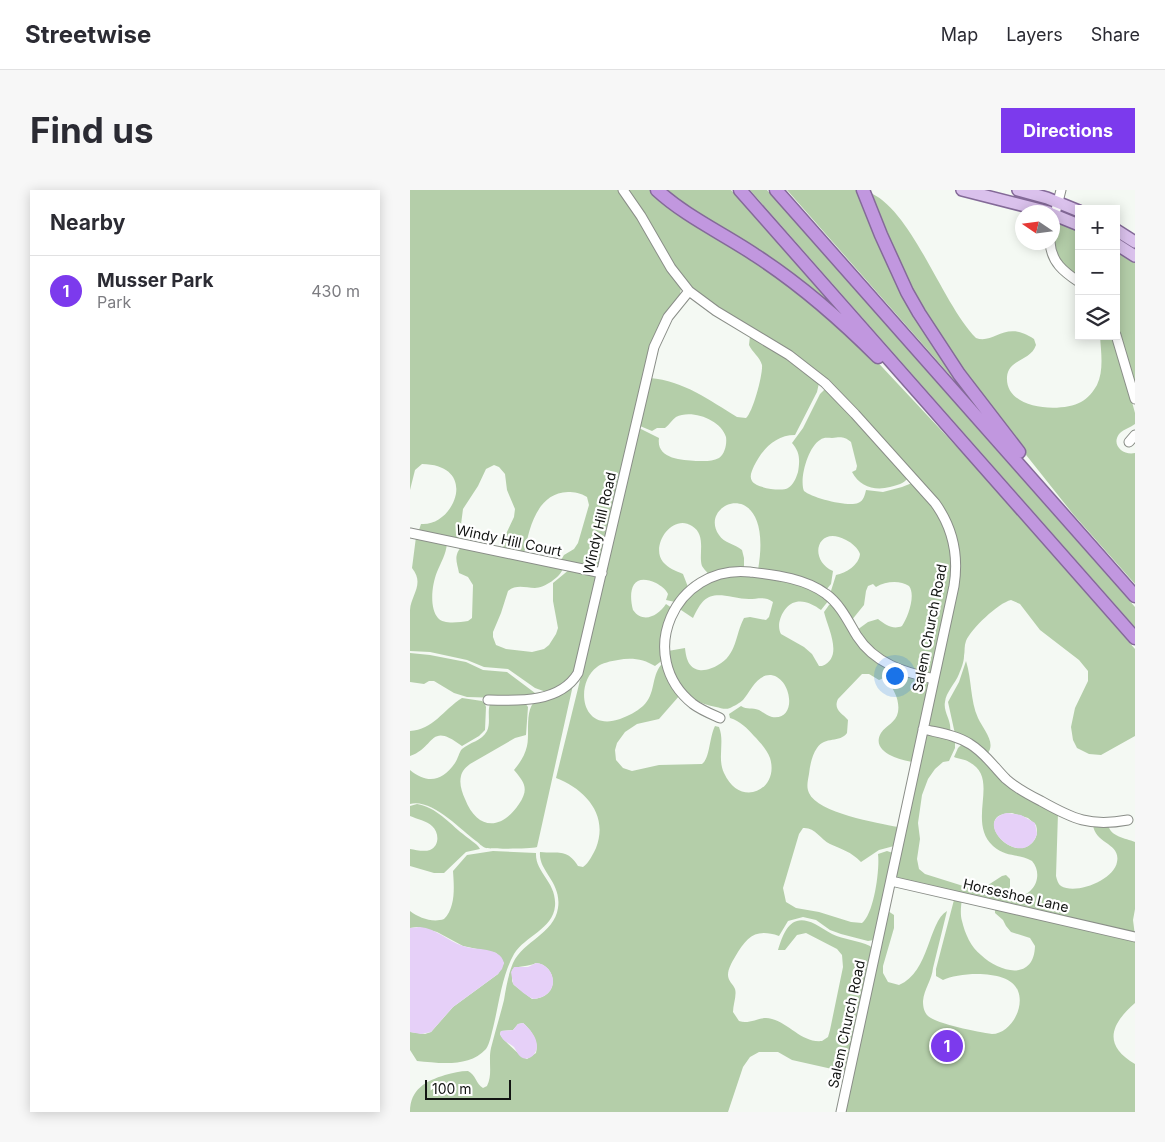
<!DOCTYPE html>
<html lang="en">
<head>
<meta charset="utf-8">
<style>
  :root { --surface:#fff; --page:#f7f7f7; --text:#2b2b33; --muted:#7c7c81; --line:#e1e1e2; --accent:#7c3aed }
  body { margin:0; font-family:Inter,sans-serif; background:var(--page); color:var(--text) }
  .controls { position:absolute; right:15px; top:15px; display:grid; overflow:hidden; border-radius:0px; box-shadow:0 2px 12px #0003 }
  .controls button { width:45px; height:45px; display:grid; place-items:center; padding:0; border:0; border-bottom:1px solid var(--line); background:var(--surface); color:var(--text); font:25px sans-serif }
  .compass { position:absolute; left:605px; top:15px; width:45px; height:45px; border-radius:50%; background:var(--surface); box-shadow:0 2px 12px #0003; rotate:283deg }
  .scale { position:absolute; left:15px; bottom:12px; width:86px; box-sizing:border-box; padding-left:5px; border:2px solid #131513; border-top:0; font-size:14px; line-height:18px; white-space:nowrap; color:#131513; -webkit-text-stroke:4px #fff; paint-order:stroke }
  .you { position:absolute; left:484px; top:485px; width:18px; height:18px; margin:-12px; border:4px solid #fff; border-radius:50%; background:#1a73e8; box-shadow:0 0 0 8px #1a73e833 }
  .badge { display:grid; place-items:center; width:32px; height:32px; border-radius:50%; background:var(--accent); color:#fff; font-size:16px; font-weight:700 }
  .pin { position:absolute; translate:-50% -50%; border:2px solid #fff; box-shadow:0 1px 5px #0006 }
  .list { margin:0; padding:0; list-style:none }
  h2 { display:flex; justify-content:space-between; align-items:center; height:65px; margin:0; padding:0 20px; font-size:21px }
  h2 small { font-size:16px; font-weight:400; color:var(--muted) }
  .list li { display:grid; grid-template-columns:32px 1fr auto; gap:15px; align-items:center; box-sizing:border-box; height:70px; padding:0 20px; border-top:1px solid var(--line) }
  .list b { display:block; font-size:19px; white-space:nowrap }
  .list p { margin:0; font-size:16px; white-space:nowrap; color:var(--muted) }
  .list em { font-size:16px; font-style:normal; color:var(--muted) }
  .icon { flex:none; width:28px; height:28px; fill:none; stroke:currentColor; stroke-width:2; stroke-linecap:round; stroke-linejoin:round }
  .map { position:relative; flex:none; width:725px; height:922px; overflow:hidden; border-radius:0px }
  header { display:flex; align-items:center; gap:30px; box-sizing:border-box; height:70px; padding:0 25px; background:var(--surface); border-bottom:1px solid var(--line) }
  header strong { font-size:24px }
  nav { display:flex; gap:28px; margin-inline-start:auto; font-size:18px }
  .intro { display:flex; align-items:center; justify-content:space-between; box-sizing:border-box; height:120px; padding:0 30px }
  h1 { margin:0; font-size:35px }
  .button { padding:12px 22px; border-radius:0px; background:var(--accent); color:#fff; font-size:18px; font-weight:700 }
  main { display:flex; gap:30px; padding:0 30px }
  aside { flex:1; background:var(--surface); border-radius:0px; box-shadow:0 2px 12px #0003 }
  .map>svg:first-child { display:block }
  .green { fill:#b4cea9; fill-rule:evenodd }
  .water { fill:#e6d0f8 }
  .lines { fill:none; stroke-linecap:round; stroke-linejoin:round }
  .minor-casing { stroke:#8a8e88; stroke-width:11 }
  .major-casing { stroke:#846a98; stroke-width:14 }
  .highway-casing { stroke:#846a98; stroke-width:15 }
  .minor { stroke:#fff; stroke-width:9 }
  .major { stroke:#dac1ec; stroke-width:11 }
  .highway { stroke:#c197df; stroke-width:12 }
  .labels { text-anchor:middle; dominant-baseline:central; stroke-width:4.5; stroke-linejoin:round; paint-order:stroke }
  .street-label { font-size:14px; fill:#131513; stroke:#fff }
</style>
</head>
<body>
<header>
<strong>Streetwise</strong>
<nav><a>Map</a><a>Layers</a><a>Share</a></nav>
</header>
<div class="intro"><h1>Find us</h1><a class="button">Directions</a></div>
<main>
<aside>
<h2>Nearby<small></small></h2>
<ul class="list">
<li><span class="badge">1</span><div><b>Musser Park</b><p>Park</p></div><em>430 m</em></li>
</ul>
</aside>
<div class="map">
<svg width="725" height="922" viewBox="0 0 725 922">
  <rect width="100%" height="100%" fill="#f4f9f3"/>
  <path class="green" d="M 0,0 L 208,0 L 214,7 L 271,98 L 270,105 L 251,132 L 189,377 L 187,378 L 150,372 L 154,365 L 164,359 L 168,353 L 179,315 L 177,307 C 171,303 164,302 158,302 C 126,303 119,340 114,364 L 90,359 L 90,348 L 96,344 L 104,327 L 105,319 L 97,300 L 95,284 L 89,277 L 84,275 L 76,279 L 68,296 L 53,319 L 49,350 L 9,340 L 11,334 C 44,337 70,275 12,274 L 5,280 L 0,300 Z
    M 218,0 L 242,0 L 364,82 L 459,163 L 560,271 L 725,459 L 725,546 L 691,565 L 679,564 L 667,558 L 663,550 L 661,537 L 665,518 L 678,491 L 678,481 L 669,470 L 630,440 L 610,414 L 601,410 C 588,413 561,439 556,451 C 554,456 555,461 554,466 C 554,472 551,479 549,484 C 545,494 536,502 535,512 C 533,522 542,531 540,541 L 520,537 L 519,533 L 550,382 L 548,351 L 537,324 L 525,306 L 437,209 L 417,190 L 381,162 L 314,122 L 286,102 L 279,94 L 266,78 L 235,24 Z
    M 251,0 L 321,0 L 429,123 Z
    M 340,0 L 357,0 L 725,417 L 725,437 Z
    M 377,0 L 449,0 L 560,208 Z
    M 458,2 C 501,17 532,114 566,148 C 584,155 595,129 624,149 L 626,155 C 621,171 598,169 597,187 C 595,220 651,223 671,212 C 678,208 683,202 687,195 C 694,180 691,162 690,146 L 704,146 L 725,223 L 725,234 C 720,238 714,239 710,243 C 700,254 713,266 725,263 L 725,394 L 663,324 L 563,198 L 512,121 Z
    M 651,34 L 669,41 L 669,89 C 650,72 641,67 645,40 Z
    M 706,61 L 725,73 L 725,198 L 706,136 Z
    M 340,146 L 377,168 L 409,193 L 407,202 L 385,245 C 365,245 352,260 344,276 C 342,281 339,286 342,291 C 346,298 372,302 378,298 C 384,294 386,288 388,282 C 390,270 390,262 382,253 L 393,238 L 410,204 L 415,199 L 498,288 C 493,294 488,295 480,297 C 465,301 450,297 442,282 L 446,280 L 447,276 L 441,252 C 434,246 430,247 422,248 C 417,248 414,247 410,250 C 398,257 389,289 394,301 C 402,308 438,317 448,313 C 454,311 455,304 456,300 L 473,302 L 492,297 L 502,293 C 512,304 524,315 531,329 C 548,361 541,393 534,426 C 529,445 525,464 521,483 L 518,484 C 485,476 466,470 447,440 L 458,432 L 468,429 C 476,435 483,440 492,436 C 498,427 506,405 499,396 C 490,390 476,391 466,397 L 463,394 L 458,396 L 456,401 L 454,415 L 441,431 L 430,414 L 420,404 L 426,385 C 436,383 449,375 450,364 C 448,358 442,353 436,350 C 408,334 397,369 423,381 L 421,394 L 416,400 L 391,389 L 348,380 C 365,282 286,312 309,345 C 314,353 325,354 332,360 L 334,368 L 334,379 L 318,380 L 299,385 C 297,382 293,378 292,376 C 288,365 297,345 282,336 C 262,323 240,356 253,372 C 258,378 266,381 273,384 L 278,397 L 265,412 L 256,410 L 258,404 C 255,398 251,396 246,393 C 222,382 218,401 223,420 C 233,434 248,426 256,414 L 262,418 C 255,435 251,451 254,469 L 245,476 C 234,469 221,467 208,470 C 201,471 192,473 187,477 C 165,493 170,543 210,529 C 218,526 226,522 233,516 C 246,504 241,487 251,475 L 255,474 L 261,490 L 270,505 L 249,529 L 227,534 L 215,542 L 207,553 L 205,560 L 206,570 L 213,578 L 222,581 L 249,575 L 292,574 C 300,568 299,548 305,536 L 309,537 C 315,552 307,568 314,583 C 330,619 370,600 360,568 C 357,560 350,552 344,546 C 337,538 330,531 320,528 L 319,524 L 331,516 C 337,520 342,517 349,520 C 353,522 357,526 362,527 C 388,531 382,488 361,485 C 347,484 340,502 333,510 C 330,513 324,516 320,518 C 315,520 311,518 306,517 C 275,512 262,490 258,461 L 275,458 C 276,467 278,478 289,480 C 296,481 303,478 308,475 C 327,465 325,445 334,428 L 340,427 L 356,430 L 359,427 L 363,412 C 355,406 348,409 339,409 C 334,409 329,408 323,407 C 299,402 293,407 283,428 L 268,418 C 290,381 331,381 369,389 C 388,394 404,398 419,410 L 411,420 C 404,415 395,410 386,412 C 374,414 365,434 371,444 L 394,457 L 402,464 L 409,476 L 412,476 C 434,467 418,439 414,422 L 419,415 L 423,414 C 445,441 446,460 480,479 L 476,487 L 469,490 L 459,484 L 452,484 L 428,509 C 423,520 432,523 438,530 L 437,543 C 430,553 415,546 407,558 C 402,565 400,575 399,584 C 398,590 396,597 399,603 C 408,623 467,633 488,637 L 484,656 L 469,660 L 451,672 C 440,661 433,660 420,654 C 410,649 405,637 393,638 L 389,644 L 373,698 L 376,712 L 386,718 L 409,722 L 441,732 L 452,733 C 464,724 470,679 468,664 L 477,661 L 483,663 L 464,750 L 458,751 L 431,744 L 420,740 L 406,730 L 393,727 L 378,731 L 369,746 C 345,738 337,747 325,767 C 322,772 318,779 318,785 C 318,791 323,794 325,799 C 327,805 323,815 323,822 L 329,831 C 341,835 350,825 362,829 C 380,834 392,853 412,851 L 418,847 L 420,840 L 433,777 L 432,765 L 427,759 L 396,743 L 387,745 L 375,760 L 368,760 C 374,741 381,722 405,734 C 411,737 416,741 422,744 C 434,750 448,750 460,756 L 462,758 L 436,880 L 431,881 L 382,870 L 368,862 L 349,862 L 340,867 L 333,877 L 318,922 L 0,922 C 0,899 16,891 35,885 C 43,883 50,881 58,881 C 66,885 66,894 73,898 L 77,896 C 83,884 78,871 81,858 C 85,842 90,826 94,810 C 96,798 98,785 103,773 C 113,751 144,744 148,718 C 152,692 128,681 130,662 C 148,664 157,658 168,676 L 173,677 C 179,673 183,664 186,658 C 199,625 175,599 146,588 L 174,474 L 227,240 L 231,239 L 249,248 C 246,269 271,270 286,271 C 293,271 302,272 309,268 C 315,264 317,254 316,247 C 311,230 282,219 266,227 C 262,230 259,235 255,238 L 247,238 L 242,241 L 230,236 L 229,234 L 240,188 C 274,191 299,210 327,227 L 336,228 C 343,222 353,184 352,175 C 350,167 342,162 339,155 ZM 126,773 C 147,775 151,808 122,809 L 104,795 L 102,791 L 102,780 C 107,775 119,777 126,773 ZM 113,833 C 121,840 129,851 126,863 L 117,869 C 111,867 92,849 90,844 L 91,841 L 103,840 L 108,834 Z
    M 6,347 L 37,353 C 36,365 31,372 27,382 C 22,394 19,418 28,428 C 34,435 50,432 58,431 L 62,428 L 63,395 L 58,387 L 49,383 C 47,372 43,366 52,356 L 153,378 C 151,387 134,398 125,398 C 115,398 107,394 98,401 L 91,423 L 83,442 L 83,447 L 86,455 L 96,459 L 122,462 L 134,459 L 139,455 L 146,444 L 148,438 L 143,411 L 143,393 L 160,379 L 186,386 L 168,472 L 161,489 L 139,503 L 125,498 L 98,479 L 74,477 L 57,470 L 20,462 L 0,461 C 0,447 0,433 0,420 C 1,405 15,394 2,378 Z
    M 0,463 L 20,465 L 56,472 L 73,480 L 97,482 L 129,506 L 92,508 L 57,507 L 44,503 L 24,491 L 19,491 L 14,494 L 0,492 Z
    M 556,471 C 562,490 560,510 568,528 C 573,539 586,552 578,563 L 545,544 L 538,512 L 549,492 Z
    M 485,481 L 519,491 L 502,572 C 490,570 460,562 471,543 C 476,535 486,533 488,522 C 490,510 484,500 477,490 Z
    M 163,495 L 127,657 C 121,659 83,659 76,658 C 72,657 69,653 66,651 C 50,639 21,608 0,614 L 0,580 C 17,594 32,592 45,573 C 48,569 49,562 52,559 C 60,552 72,551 77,541 C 81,533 77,522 80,514 L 115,513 L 118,517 L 116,545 L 105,548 L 60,574 C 56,577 52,581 51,586 C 49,594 52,602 55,609 C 67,640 91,641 109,614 C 119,599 115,593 104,580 C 110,573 115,565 117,556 C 120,543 114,520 126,510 C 133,505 154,499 163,495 Z
    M 52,508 L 72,511 L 75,514 L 76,517 L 75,540 L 69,546 L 52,556 C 19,531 26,557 0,566 L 0,541 C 23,540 33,520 52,508 Z
    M 518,544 L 545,550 L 545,558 L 539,571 L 533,572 L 525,579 L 518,589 L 512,605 L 508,633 L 510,649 L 507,669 L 509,679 L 515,684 L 566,700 L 575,697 L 592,686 L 596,685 L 600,689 L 600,701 L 607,706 C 624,706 634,685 622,671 C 609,663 596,668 583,656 C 556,631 591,588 559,572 C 555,569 549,569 544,567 L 548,558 L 553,553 L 648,623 L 646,686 C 647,690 648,694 651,696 C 666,705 704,690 707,672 C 711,653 685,654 683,635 L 698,635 C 701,647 715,648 725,652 L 725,719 L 723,730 L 725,746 L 485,689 L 515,549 ZM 602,623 L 618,628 L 626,635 C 628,642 627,648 622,653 C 600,674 561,623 602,623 Z
    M 7,614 C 26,617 39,633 53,644 C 58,649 67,653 70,659 L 56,662 L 34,683 L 24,683 L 0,676 L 0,659 C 6,660 14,662 20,660 C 30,656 29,642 22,636 C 17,631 7,629 0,626 L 0,616 Z
    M 83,661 L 126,663 C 125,683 147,692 145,716 C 143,739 115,746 104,764 C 92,785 89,814 83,838 C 81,845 80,853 76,859 C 59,878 29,873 7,871 L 0,860 L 0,842 L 15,844 L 21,842 L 43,817 L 88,784 L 94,773 L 86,763 L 53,756 L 27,742 L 7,737 L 0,738 L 0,721 C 9,728 23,733 34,729 C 46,717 44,696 43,681 L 57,665 Z
    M 545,706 L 552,708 C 551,716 550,724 552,731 C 555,744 561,757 571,765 C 590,783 624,791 625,756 L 620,748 L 601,742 L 596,736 L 593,730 L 585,723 L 585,716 L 725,749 L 725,813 C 700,835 693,855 725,874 L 725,922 L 435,922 L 478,721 L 484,725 L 484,738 L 473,776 L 473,783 L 478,792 L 489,795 C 520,782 518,732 537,721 L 523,778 C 522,790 514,799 513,811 C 513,817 514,822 518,826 C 527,834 568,842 582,844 C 600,844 615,818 608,801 C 600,779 550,782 533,790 L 526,786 L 526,779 Z"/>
  <path class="water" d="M 597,623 L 611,625 L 625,633 L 627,644 C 614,683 559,631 597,623 Z
    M 10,737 C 26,738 37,751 53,756 C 66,761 90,756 94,773 L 92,779 L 88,784 L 43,817 L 21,842 L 11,844 L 0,842 L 0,738 Z
    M 126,773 C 145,774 153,805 124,809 C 118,808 108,798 103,794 L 101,782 L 104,777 L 118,777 Z
    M 113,833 C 119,838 127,847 127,856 C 127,864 119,872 111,867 C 108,865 106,860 104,857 C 98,852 93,852 90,844 L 91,841 L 103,840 L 108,834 Z"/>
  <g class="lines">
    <defs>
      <path id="minor" d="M 213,0 L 231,26 L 261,78 L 279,101 L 306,121 L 379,165 L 415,193 L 445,224 L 525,313 C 543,338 549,365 544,396 L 431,922
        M 642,36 L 651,0
        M 640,52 C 641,72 654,82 669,92
        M 706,145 L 725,209
        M 719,252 L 725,245
        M 0,343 L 192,383
        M 78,510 C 108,511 150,513 168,483 L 244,157 L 258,127 L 279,101
        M 310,528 C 301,524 291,520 283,514 C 224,467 264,374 340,382 C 365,385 395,388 416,404 C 430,414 438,431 447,446 C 465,474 494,482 524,489
        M 513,539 C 529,543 546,545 560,554 C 575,563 584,577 596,589 C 606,598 619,605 631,611 C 663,629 680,637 718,630
        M 481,691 L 725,747"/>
      <path id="major" d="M 552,0 L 639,22
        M 608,0 L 637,8 L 669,21
        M 642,24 L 669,35
        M 706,40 L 725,52
        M 706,54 L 725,66"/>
      <path id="highway" d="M 247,0 C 275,26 314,44 345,65 C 390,94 430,129 468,167
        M 330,0 L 725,448
        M 366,0 L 725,406
        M 453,0 L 471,45 L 497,102 L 509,123 L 549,184 L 609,262"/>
    </defs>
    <use href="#minor" class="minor-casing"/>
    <use href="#major" class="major-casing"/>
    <use href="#highway" class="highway-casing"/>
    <use href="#minor" class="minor"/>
    <use href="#major" class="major"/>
    <use href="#highway" class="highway"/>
  </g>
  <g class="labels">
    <g class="street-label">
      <text transform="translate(189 333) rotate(-77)">Windy Hill Road</text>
      <text transform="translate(99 350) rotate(12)">Windy Hill Court</text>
      <text transform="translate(519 438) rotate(-79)">Salem Church Road</text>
      <text transform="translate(606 705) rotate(13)">Horseshoe Lane</text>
      <text transform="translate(436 834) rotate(-78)">Salem Church Road</text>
    </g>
  </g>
</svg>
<div class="controls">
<button>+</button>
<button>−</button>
<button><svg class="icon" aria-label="layers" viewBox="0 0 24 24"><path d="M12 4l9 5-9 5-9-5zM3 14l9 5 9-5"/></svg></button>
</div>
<svg class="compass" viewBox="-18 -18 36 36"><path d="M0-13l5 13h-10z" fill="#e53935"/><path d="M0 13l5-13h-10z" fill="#7c7c81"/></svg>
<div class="scale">100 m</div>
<div class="you"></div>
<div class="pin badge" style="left:537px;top:856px">1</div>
</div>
</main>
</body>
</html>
